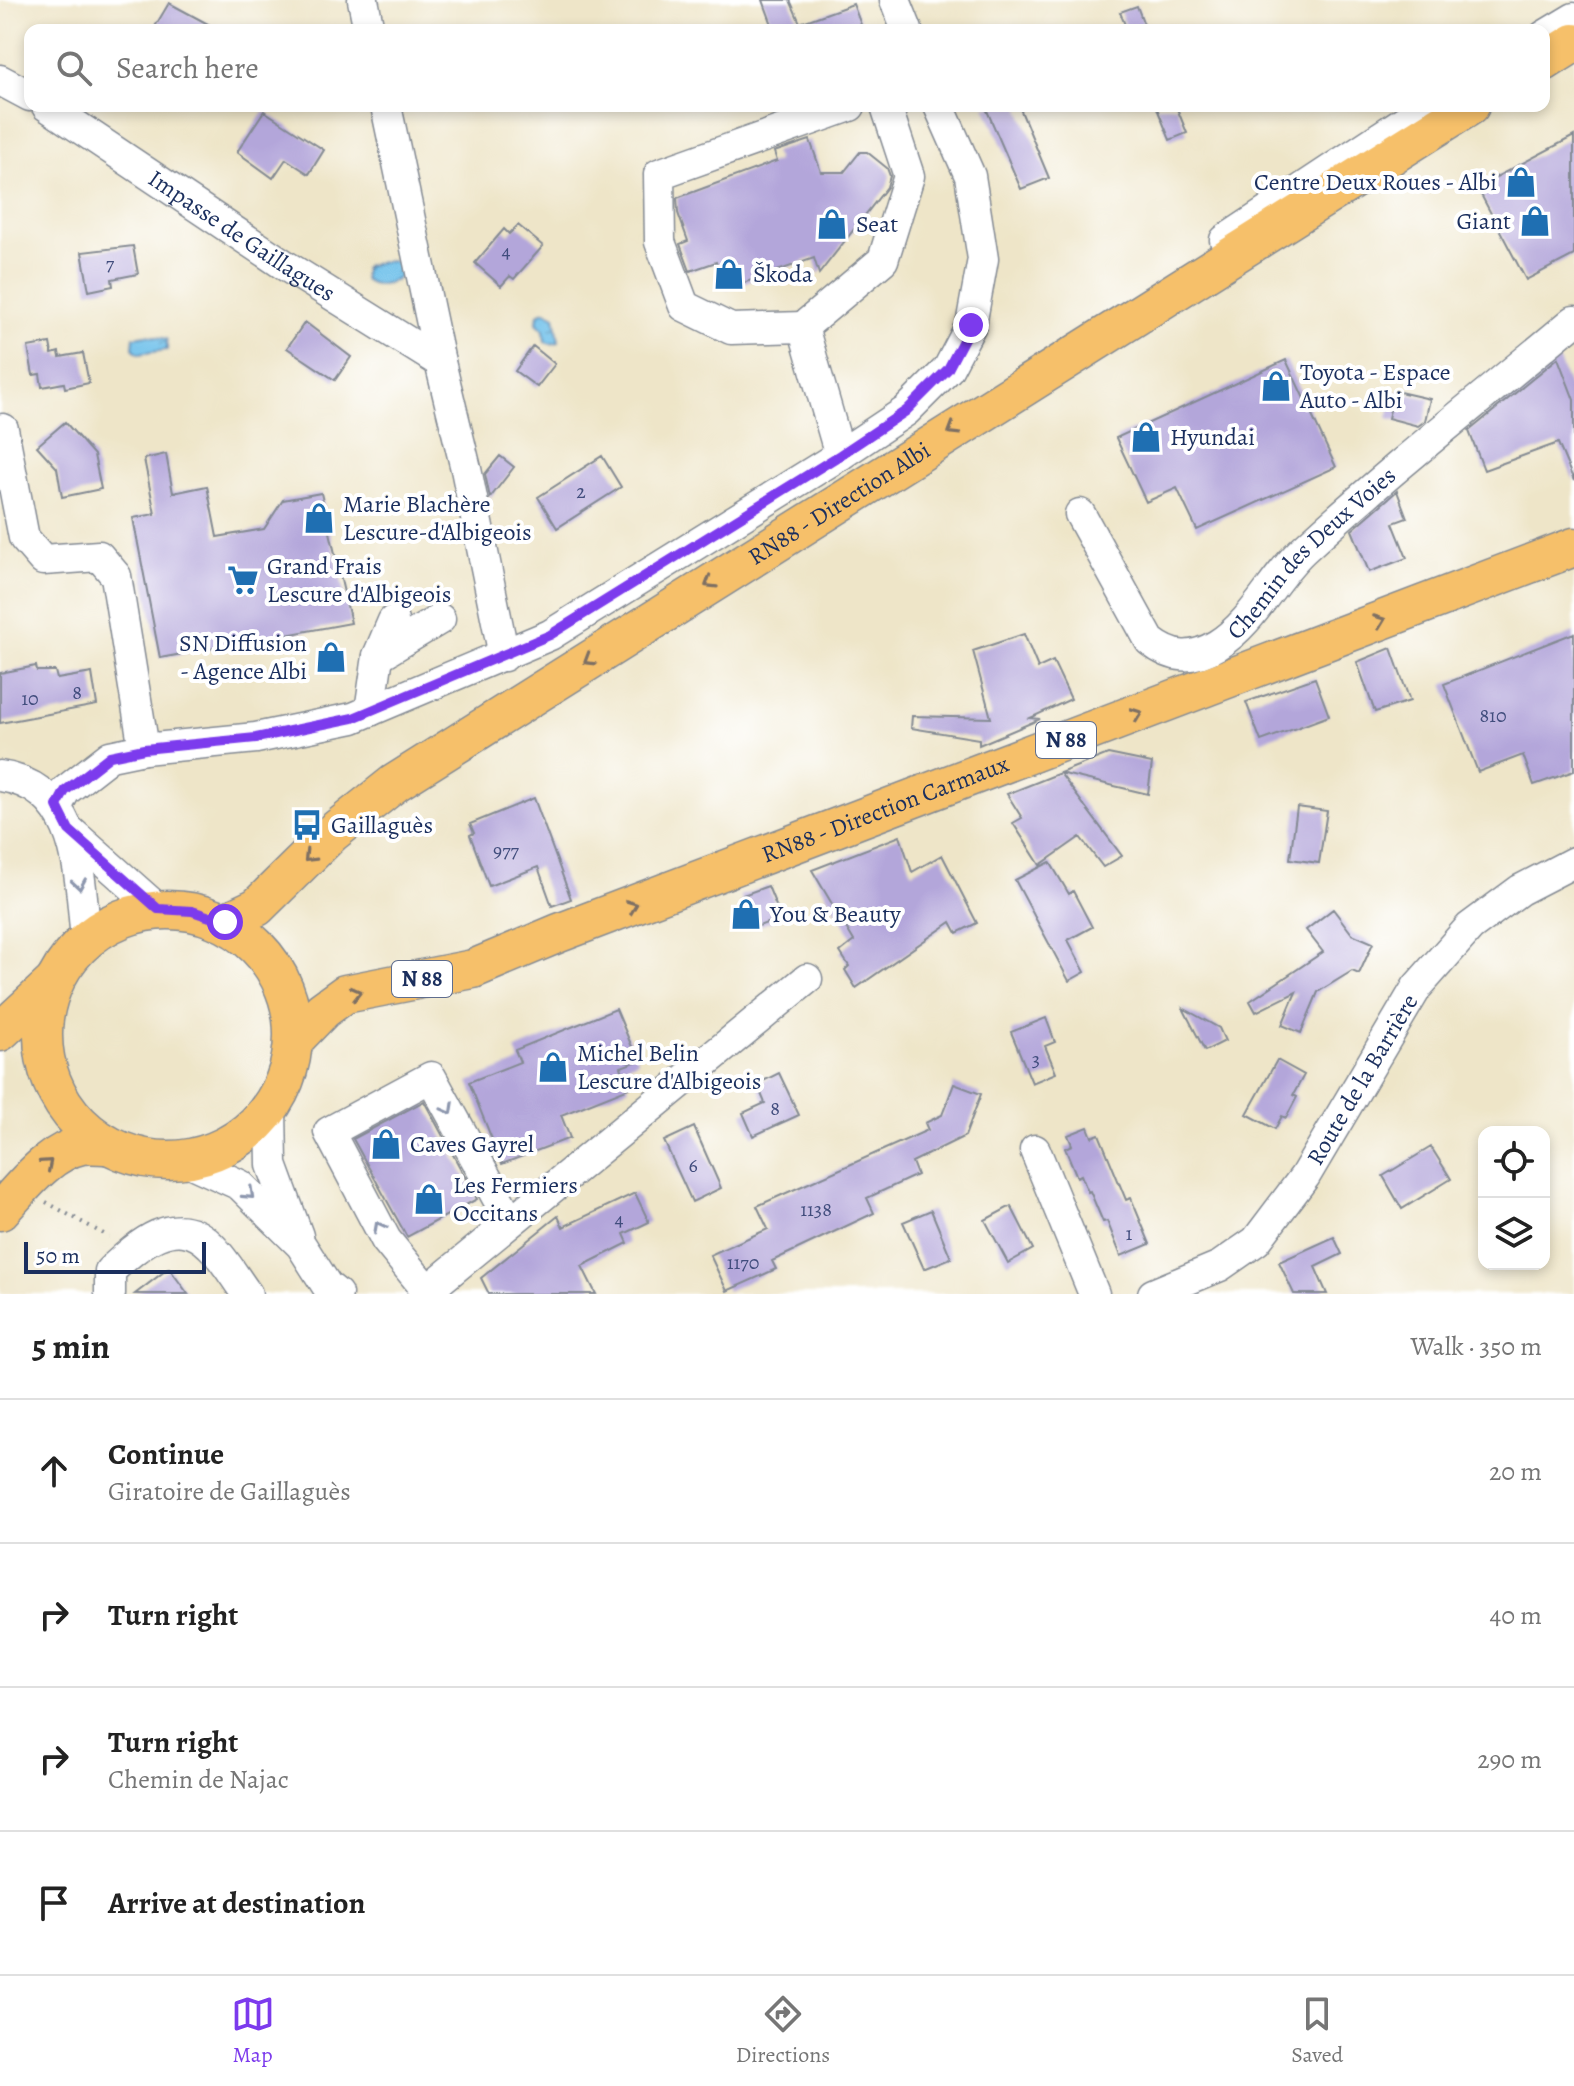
<!DOCTYPE html>
<html lang="en">
<head>
<meta charset="utf-8">
<style>
  :root { --surface:#fff; --page:#f2f2f2; --text:#222; --muted:#767676; --line:#e0e0e0; --accent:#7c3aed }
  body { margin:0; font-family:Alegreya,serif; background:var(--page); color:var(--text) }
  .controls { position:absolute; right:24px; bottom:24px; display:grid; overflow:hidden; border-radius:16px; box-shadow:0 4px 12px #0003 }
  .controls button { width:72px; height:72px; display:grid; place-items:center; padding:0; border:0; border-bottom:2px solid var(--line); background:var(--surface); color:var(--text); font:40px sans-serif }
  .scale { position:absolute; left:24px; bottom:20px; width:182px; box-sizing:border-box; padding-left:8px; border:4px solid #1b2f5e; border-top:0; font-size:22px; line-height:28px; white-space:nowrap; color:#1b2f5e; -webkit-text-stroke:6px #fff; paint-order:stroke }
  .stop { position:absolute; width:24px; height:24px; margin:-18px; border:6px solid #7c3aed; border-radius:50%; background:#fff }
  .stop.end { background:#7c3aed; border-color:#fff; box-shadow:0 2px 8px #0008 }
  .list { margin:0; padding:0; list-style:none }
  h2 { display:flex; justify-content:space-between; align-items:center; height:104px; margin:0; padding:0 32px; font-size:34px }
  h2 small { font-size:26px; font-weight:400; color:var(--muted) }
  .list li { display:grid; grid-template-columns:52px 1fr auto; gap:24px; align-items:center; box-sizing:border-box; height:144px; padding:0 32px; border-top:2px solid var(--line) }
  .list b { display:block; font-size:30px; white-space:nowrap }
  .list p { margin:0; font-size:26px; white-space:nowrap; color:var(--muted) }
  .list em { font-size:26px; font-style:normal; color:var(--muted) }
  .icon { flex:none; width:44px; height:44px; fill:none; stroke:currentColor; stroke-width:2; stroke-linecap:round; stroke-linejoin:round }
  .map { position:relative; flex:none; width:1574px; height:1294px; overflow:hidden }
  .search { position:absolute; background:var(--surface); box-shadow:0 4px 12px #0003; left:24px; right:24px; top:24px; height:88px; display:flex; align-items:center; gap:20px; box-sizing:border-box; padding:0 28px; border-radius:16px; color:var(--muted); font-size:30px }
  .sheet { height:680px; background:var(--surface) }
  nav { display:flex; justify-content:space-around; align-items:center; box-sizing:border-box; height:112px; border-top:2px solid var(--line); background:var(--surface); font-size:22px; color:var(--muted) }
  nav a { display:grid; justify-items:center; gap:4px }
  nav .on { color:var(--accent) }
  .map>svg:first-child { display:block }
  .water { fill:url(#water-ripples); stroke:#4678a4; stroke-width:2 }
  .building { fill:#b3a6da }
  .lines { fill:none; stroke-linecap:round; stroke-linejoin:round }
  .minor-casing { stroke:#848a93; stroke-width:33 }
  .major-casing { stroke:#848a93; stroke-width:41 }
  .path { stroke:#848a93; stroke-width:4; stroke-dasharray:2 6; stroke-linecap:butt }
  .minor { stroke:#fff; stroke-width:30 }
  .major { stroke:#f6c06b; stroke-width:38 }
  .oneway { stroke:#7e7064 }
  .oneway2 { stroke:#8d97ae }
  .route { stroke:#7c3aed; stroke-width:10 }
  .labels { text-anchor:middle; dominant-baseline:central; stroke-width:8; stroke-linejoin:round; paint-order:stroke }
  .number-label { font-size:20px; fill:#414d7d }
  .shield { fill:#fff; stroke:#5f6d8e; stroke-width:2 }
  .shield-label { font-size:22px; font-weight:bold; fill:#1b2f5e }
  .poi-label { font-size:24px; fill:#1b2f5e; stroke:#fff; text-anchor:start }
  .street-label { font-size:24px; fill:#1b2f5e; stroke:#fff }
</style>
</head>
<body>
<div class="map">
<svg width="1574" height="1294" viewBox="0 0 1574 1294">
  <defs>
    <pattern id="water-ripples" width="26" height="14" patternUnits="userSpaceOnUse" patternTransform="scale(2)"><rect width="26" height="14" fill="#70c1eb"/><path d="M2 4q2-2 4 0t4 0M15 11q2-2 4 0t4 0" fill="none" stroke="#5b9dc2"/></pattern>
  </defs>
  <rect width="100%" height="100%" fill="#fff"/>
  <filter id="ink" filterUnits="userSpaceOnUse"><feTurbulence type="fractalNoise" baseFrequency=".0125" numOctaves="2"/><feDisplacementMap in="SourceGraphic" scale="16" xChannelSelector="R" yChannelSelector="G"/><feConvolveMatrix kernelMatrix="1 2 1 2 8 2 1 2 1" color-interpolation-filters="sRGB"/></filter>
  <filter id="wash" filterUnits="userSpaceOnUse"><feTurbulence type="fractalNoise" baseFrequency=".006" numOctaves="4" result="noise"/><feDisplacementMap in="SourceGraphic" scale="32" xChannelSelector="R" yChannelSelector="G"/><feGaussianBlur stdDeviation="1.8" result="paint"/><feColorMatrix in="noise" values="0 0 0 0 0 0 0 0 0 0 0 0 0 0 0 0 0 1.4 0 .05"/><feComposite in="paint" operator="in"/></filter>
  <g filter="url(#wash)">
    <rect width="100%" height="100%" fill="#eee5c8"/>
    <path class="water" d="M 386,261 L 401,261 L 406,267 L 404,274 C 392,283 376,290 364,279 L 364,269 L 369,265 Z
      M 545,311 L 555,316 L 559,342 L 551,344 L 545,342 L 544,330 L 537,323 L 538,314 Z
      M 146,335 L 167,339 L 167,350 L 139,354 L 133,348 L 134,337 Z"/>
    <g id="blocks">
      <path class="building" d="M 763,0 L 790,0 L 800,23 L 853,4 L 863,30 L 774,30 Z
        M 169,3 L 219,30 L 153,30 Z
        M 1137,6 L 1146,30 L 1127,30 L 1120,12 Z
        M 985,106 L 1019,106 L 1049,178 L 1021,189 Z
        M 1156,106 L 1176,106 L 1187,133 L 1170,140 Z
        M 264,111 L 324,150 L 309,174 L 286,159 L 273,178 L 237,152 Z
        M 1574,136 L 1574,255 L 1526,280 L 1477,187 Z
        M 810,140 L 821,172 L 844,172 L 860,152 L 867,152 L 887,168 L 890,176 L 887,187 L 819,274 L 814,258 L 726,289 L 716,262 L 690,271 L 680,244 L 688,241 L 678,213 L 677,198 L 777,161 L 774,152 Z
        M 518,225 L 543,246 L 514,279 L 510,276 L 501,286 L 475,263 L 504,229 L 509,234 Z
        M 133,246 L 138,274 L 112,279 L 113,286 L 89,291 L 82,252 Z
        M 305,322 L 351,357 L 335,380 L 287,348 Z
        M 50,343 L 52,354 L 59,352 L 60,357 L 83,353 L 89,383 L 65,388 L 64,383 L 42,387 L 40,374 L 33,375 L 28,347 Z
        M 533,346 L 555,364 L 537,387 L 515,371 Z
        M 1558,358 L 1574,400 L 1574,481 L 1558,443 L 1484,470 L 1469,431 Z
        M 1286,360 L 1336,467 L 1197,530 L 1177,488 L 1146,502 L 1116,438 Z
        M 1395,391 L 1430,399 L 1425,421 L 1418,426 L 1388,418 Z
        M 65,422 L 94,455 L 101,489 L 62,497 L 57,468 L 37,446 Z
        M 166,454 L 173,493 L 207,486 L 217,537 L 264,529 L 283,500 L 321,493 L 351,623 L 160,658 L 133,518 L 155,514 L 144,459 Z
        M 500,456 L 514,467 L 490,498 L 485,474 Z
        M 602,456 L 621,487 L 557,528 L 538,497 Z
        M 1397,491 L 1407,518 L 1393,523 L 1407,558 L 1369,572 L 1352,530 Z
        M 1574,633 L 1574,771 L 1534,785 L 1523,755 L 1478,772 L 1444,684 Z
        M 1024,634 L 1038,668 L 1053,661 L 1071,699 L 1030,718 L 1040,719 L 979,745 L 979,739 L 911,728 L 912,716 L 991,718 L 973,651 Z
        M 1391,648 L 1410,701 L 1375,712 L 1357,662 Z
        M 36,666 L 37,671 L 55,671 L 57,679 L 92,673 L 97,705 L 0,723 L 0,673 Z
        M 1315,678 L 1329,716 L 1261,741 L 1246,702 Z
        M 1108,754 L 1152,763 L 1148,794 L 1060,773 L 1122,856 L 1103,867 L 1080,837 L 1040,865 L 1013,823 L 1022,818 L 1007,794 L 1060,773 Z
        M 534,798 L 571,899 L 552,906 L 538,867 L 489,886 L 470,835 L 474,833 L 470,824 Z
        M 1297,807 L 1327,811 L 1319,863 L 1290,859 Z
        M 900,836 L 912,872 L 942,855 L 977,923 L 957,933 L 951,922 L 856,988 L 845,970 L 849,966 L 840,952 L 854,941 L 812,870 Z
        M 1050,862 L 1069,894 L 1073,891 L 1092,927 L 1068,940 L 1085,972 L 1069,981 L 1015,880 Z
        M 768,886 L 781,918 L 753,928 L 740,896 Z
        M 1333,909 L 1352,934 L 1373,943 L 1359,974 L 1352,971 L 1318,992 L 1301,1033 L 1282,1025 L 1296,992 L 1256,1012 L 1250,1001 L 1323,952 L 1306,930 Z
        M 1183,1008 L 1219,1028 L 1225,1041 L 1205,1051 Z
        M 616,1009 L 638,1061 L 621,1067 L 629,1088 L 561,1115 L 570,1138 L 502,1164 L 469,1082 L 520,1062 L 515,1050 Z
        M 1046,1018 L 1055,1042 L 1045,1046 L 1056,1073 L 1032,1083 L 1011,1032 Z
        M 1277,1060 L 1304,1075 L 1293,1095 L 1297,1097 L 1286,1118 L 1282,1116 L 1275,1129 L 1247,1114 Z
        M 779,1073 L 799,1115 L 753,1136 L 743,1113 L 765,1103 L 757,1084 Z
        M 954,1084 L 981,1094 L 965,1136 L 912,1162 L 917,1175 L 867,1198 L 874,1213 L 772,1261 L 776,1269 L 727,1291 L 710,1255 L 768,1229 L 757,1206 L 928,1130 L 925,1123 L 942,1115 Z
        M 424,1101 L 477,1199 L 407,1237 L 353,1139 Z
        M 694,1127 L 721,1188 L 692,1202 L 664,1141 Z
        M 1088,1127 L 1092,1137 L 1099,1134 L 1126,1200 L 1131,1198 L 1150,1244 L 1121,1256 L 1107,1221 L 1103,1222 L 1090,1191 L 1088,1192 L 1081,1175 L 1077,1177 L 1065,1148 L 1072,1145 L 1068,1135 Z
        M 1431,1147 L 1451,1179 L 1402,1209 L 1383,1176 Z
        M 635,1193 L 649,1222 L 624,1234 L 628,1243 L 582,1266 L 596,1294 L 489,1294 L 481,1278 L 558,1216 L 563,1227 Z
        M 1011,1206 L 1033,1249 L 1008,1263 L 985,1220 Z
        M 931,1210 L 951,1258 L 924,1269 L 903,1222 Z
        M 1334,1237 L 1342,1254 L 1315,1267 L 1327,1294 L 1294,1294 L 1279,1262 Z
        M 169,1268 L 188,1294 L 135,1294 Z"/>
    </g>
  </g>
  <g filter="url(#ink)">
    <use href="#blocks" fill-opacity="0" stroke="#848a93" stroke-width="2"/>
    <g class="lines">
      <defs>
        <g id="minor">
          <path d="M 363,0 L 369,30"/>
          <path d="M 895,0 L 907,30"/>
          <path d="M 1544,36 L 1574,18"/>
          <path d="M 0,80 L 30,96"/>
          <path id="s1" d="M 47,106 L 286,266 L 440,362 L 466,469 L 504,656"/>
          <path d="M 386,106 L 440,362"/>
          <path d="M 1225,240 L 1427,106"/>
          <path d="M 803,327 L 731,329 L 684,306 L 660,242 L 659,174 L 850,106"/>
          <path d="M 3,429 L 24,538 L 43,560 L 99,556 L 116,576 L 144,749"/>
          <path d="M 840,455 L 803,327 L 883,260 L 909,176 L 886,106"/>
          <path id="s2" d="M 1080,514 L 1150,641 C 1173,659 1192,660 1217,645 C 1254,622 1272,579 1303,550 C 1390,470 1483,397 1574,321"/>
          <path d="M 378,656 L 440,619"/>
          <path d="M 370,711 L 378,656 L 393,621"/>
          <path d="M 0,776 C 81,788 79,874 86,939"/>
          <path d="M 57,806 L 65,791 L 110,756 L 144,749 L 256,738 L 353,718 L 550,635 L 840,455 L 906,411 L 948,369 L 971,325 L 983,259 L 970,176 L 939,106"/>
          <path d="M 69,830 L 158,909"/>
          <path d="M 271,1109 L 272,1165 L 298,1236"/>
          <path d="M 1035,1150 L 1094,1294"/>
          <path d="M 185,1160 L 240,1185 L 301,1245 L 327,1286 L 337,1294"/>
          <path d="M 426,1289 L 386,1240 L 329,1132 L 431,1077 L 510,1221"/>
          <path d="M 110,1294 L 110,1271 C 137,1246 175,1210 210,1245 C 224,1258 235,1278 247,1294"/>
          <path d="M 423,1294 L 807,979"/>
          <path id="s3" d="M 1153,1294 L 1220,1266 L 1256,1241 L 1305,1176 L 1417,987 L 1470,927 L 1520,890 L 1574,862"/>
        </g>
        <g id="major">
          <path d="M 1544,62 L 1574,43"/>
          <circle cx="168" cy="1035" r="125"/>
          <path id="s4" d="M 225,922 L 257,907 L 332,833 L 395,783 L 1470,106"/>
          <path d="M 0,1032 L 53,983"/>
          <path id="s5" d="M 295,1039 L 323,1010 L 345,994 L 473,969 L 559,933 L 1574,547"/>
          <path d="M 0,1211 C 23,1187 48,1152 82,1145 C 90,1144 99,1145 107,1145"/>
        </g>
      </defs>
      <use href="#minor" class="minor-casing"/>
      <use href="#major" class="major-casing"/>
      <path class="path" d="M 46,1202 L 109,1237"/>
      <use href="#minor" class="minor"/>
      <use href="#major" class="major"/>
    </g>
    <defs><path id="oneway-chevron" d="M-2-3.5L2.5 0L-2 3.5" fill="none" stroke-width="1.6" stroke-linecap="round" stroke-linejoin="round" transform="scale(2)"/></defs>
    <g class="oneway">
      <use href="#oneway-chevron" transform="translate(953 430) rotate(148)"/>
      <use href="#oneway-chevron" transform="translate(710 583) rotate(148)"/>
      <use href="#oneway-chevron" transform="translate(1380 621) rotate(-21)"/>
      <use href="#oneway-chevron" transform="translate(589 660) rotate(148)"/>
      <use href="#oneway-chevron" transform="translate(1137 714) rotate(-21)"/>
      <use href="#oneway-chevron" transform="translate(309 857) rotate(135)"/>
      <use href="#oneway-chevron" transform="translate(632 906) rotate(-21)"/>
      <use href="#oneway-chevron" transform="translate(356 993) rotate(-14)"/>
      <use href="#oneway-chevron" transform="translate(47 1164) rotate(-41)"/>
    </g>
    <g class="oneway2">
      <use href="#oneway-chevron" transform="translate(79 884) rotate(81)"/>
      <use href="#oneway-chevron" transform="translate(449 1109) rotate(61)"/>
      <use href="#oneway-chevron" transform="translate(249 1194) rotate(43)"/>
      <use href="#oneway-chevron" transform="translate(379 1227) rotate(-118)"/>
    </g>
  </g>
  <g class="lines" filter="url(#ink)">
    <path class="route" d="M 225,922 L 192,911 L 158,909 L 69,830 L 57,806 L 65,791 L 110,756 L 144,749 L 256,738 L 353,718 L 550,635 L 840,455 L 906,411 L 948,369 L 971,325"/>
  </g>
  <defs>
    <symbol id="shop-bare" viewBox="-9 -9 18 18"><path d="M-5-2.5h2.3a2.7 3.5 0 0 1 5.4 0H5L5.5 6h-11ZM-1.5-2.5h3a1.5 2.3 0 0 0-3 0Z" fill="#1f6fb2" stroke="#fff" stroke-width="2.5" paint-order="stroke"/></symbol>
    <symbol id="supermarket-bare" viewBox="-9 -9 18 18"><path d="M-6-5.5h2.5l.6 2H6L4.5 2H-2.5L-4.4-4H-6ZM-1.5 3.2a1.3 1.3 0 1 0 .1 0ZM3 3.2a1.3 1.3 0 1 0 .1 0Z" fill="#1f6fb2" stroke="#fff" stroke-width="2.5" paint-order="stroke"/></symbol>
    <symbol id="bus-bare" viewBox="-9 -9 18 18"><path d="M-5-6H5V4H4V6H2V4H-2V6H-4V4H-5ZM-3.5-4V0h7V-4ZM-3.5 1.2v1.5H-2V1.2ZM2 1.2v1.5H3.5V1.2Z" fill="#1f6fb2" stroke="#fff" stroke-width="2.5" paint-order="stroke"/></symbol>
  </defs>
  <g fill-rule="evenodd">
    <use href="#shop-bare" x="1499" y="160" width="44" height="44"/>
    <use href="#shop-bare" x="1513" y="199" width="44" height="44"/>
    <use href="#shop-bare" x="810" y="202" width="44" height="44"/>
    <use href="#shop-bare" x="707" y="252" width="44" height="44"/>
    <use href="#shop-bare" x="1254" y="364" width="44" height="44"/>
    <use href="#shop-bare" x="1124" y="415" width="44" height="44"/>
    <use href="#shop-bare" x="297" y="496" width="44" height="44"/>
    <use href="#supermarket-bare" x="221" y="558" width="44" height="44"/>
    <use href="#shop-bare" x="309" y="635" width="44" height="44"/>
    <use href="#bus-bare" x="285" y="803" width="44" height="44"/>
    <use href="#shop-bare" x="724" y="892" width="44" height="44"/>
    <use href="#shop-bare" x="531" y="1045" width="44" height="44"/>
    <use href="#shop-bare" x="364" y="1122" width="44" height="44"/>
    <use href="#shop-bare" x="407" y="1177" width="44" height="44"/>
  </g>
  <g class="labels">
    <g class="number-label">
      <text x="506" y="251">4</text>
      <text x="110" y="263">7</text>
      <text x="581" y="491">2</text>
      <text x="77" y="692">8</text>
      <text x="30" y="698">10</text>
      <text x="1493" y="715">810</text>
      <text x="506" y="850">977</text>
      <text x="1036" y="1059">3</text>
      <text x="775" y="1108">8</text>
      <text x="693" y="1165">6</text>
      <text x="816" y="1209">1138</text>
      <text x="619" y="1219">4</text>
      <text x="1129" y="1233">1</text>
      <text x="743" y="1262">1170</text>
    </g>
    <g class="shield">
      <rect x="1036" y="722" width="60" height="36" rx="6"/>
      <rect x="392" y="961" width="60" height="36" rx="6"/>
    </g>
    <g class="shield-label">
      <text x="1066" y="740">N 88</text>
      <text x="422" y="979">N 88</text>
    </g>
    <g class="poi-label">
      <text x="1497" y="182" text-anchor="end">Centre Deux Roues - Albi</text>
      <text x="1511" y="221" text-anchor="end">Giant</text>
      <text x="856" y="224">Seat</text>
      <text x="753" y="274">Škoda</text>
      <text x="1300" y="372">Toyota - Espace<tspan x="1300" dy="28">Auto - Albi</tspan></text>
      <text x="1170" y="437">Hyundai</text>
      <text x="343" y="504">Marie Blachère<tspan x="343" dy="28">Lescure-d'Albigeois</tspan></text>
      <text x="267" y="566">Grand Frais<tspan x="267" dy="28">Lescure d'Albigeois</tspan></text>
      <text x="307" y="643" text-anchor="end">SN Diffusion<tspan x="307" dy="28">- Agence Albi</tspan></text>
      <text x="331" y="825">Gaillaguès</text>
      <text x="770" y="914">You &amp; Beauty</text>
      <text x="577" y="1053">Michel Belin<tspan x="577" dy="28">Lescure d'Albigeois</tspan></text>
      <text x="410" y="1144">Caves Gayrel</text>
      <text x="453" y="1185">Les Fermiers<tspan x="453" dy="28">Occitans</tspan></text>
    </g>
    <g class="street-label">
      <text stroke="none"><textPath href="#s1" startOffset="234">Impasse de Gaillagues</textPath></text>
      <text stroke="none"><textPath href="#s4" startOffset="746">RN88 - Direction Albi</textPath></text>
      <text stroke="none"><textPath href="#s2" startOffset="350">Chemin des Deux Voies</textPath></text>
      <text stroke="none"><textPath href="#s5" startOffset="640">RN88 - Direction Carmaux</textPath></text>
      <text stroke="none"><textPath href="#s3" startOffset="310">Route de la Barrière</textPath></text>
    </g>
  </g>
</svg>
<div class="controls">
<button><svg class="icon" aria-label="locate" viewBox="0 0 24 24"><circle cx="12" cy="12" r="6"/><path d="M12 2v4M12 18v4M2 12h4M18 12h4"/></svg></button>
<button><svg class="icon" aria-label="layers" viewBox="0 0 24 24"><path d="M12 4l9 5-9 5-9-5zM3 14l9 5 9-5"/></svg></button>
</div>
<div class="scale">50 m</div>
<div class="stop" style="left:225px;top:922px"></div>
<div class="stop end" style="left:971px;top:325px"></div>
<div class="search"><svg class="icon" aria-label="search" viewBox="0 0 24 24"><circle cx="10" cy="10" r="6"/><path d="M15 15l6 6"/></svg>Search here</div>
</div>
<section class="sheet">
<h2>5 min<small>Walk · 350 m</small></h2>
<ul class="list">
<li><svg class="icon" aria-label="ahead" viewBox="0 0 24 24"><path d="M12 20V5M6 11l6-6 6 6"/></svg><div><b>Continue</b><p>Giratoire de Gaillaguès</p></div><em>20 m</em></li>
<li><svg class="icon" aria-label="right" viewBox="0 0 24 24"><path d="M7 20v-9h11M14 6l5 5-5 5"/></svg><div><b>Turn right</b></div><em>40 m</em></li>
<li><svg class="icon" aria-label="right" viewBox="0 0 24 24"><path d="M7 20v-9h11M14 6l5 5-5 5"/></svg><div><b>Turn right</b><p>Chemin de Najac</p></div><em>290 m</em></li>
<li><svg class="icon" aria-label="arrive" viewBox="0 0 24 24"><path d="M6 21V4h12l-3 4 3 4H6"/></svg><div><b>Arrive at destination</b></div></li>
</ul>
</section>
<nav>
<a class="on"><svg class="icon" aria-label="map" viewBox="0 0 24 24"><path d="M3 6l6-2 6 2 6-2v14l-6 2-6-2-6 2zM9 4v14M15 6v14"/></svg>Map</a>
<a><svg class="icon" aria-label="directions" viewBox="0 0 24 24"><path d="M12 3l9 9-9 9-9-9zM9 14v-3h6M13 9l2 2-2 2"/></svg>Directions</a>
<a><svg class="icon" aria-label="saved" viewBox="0 0 24 24"><path d="M7 4h10v16l-5-4-5 4z"/></svg>Saved</a>
</nav>
</body>
</html>
